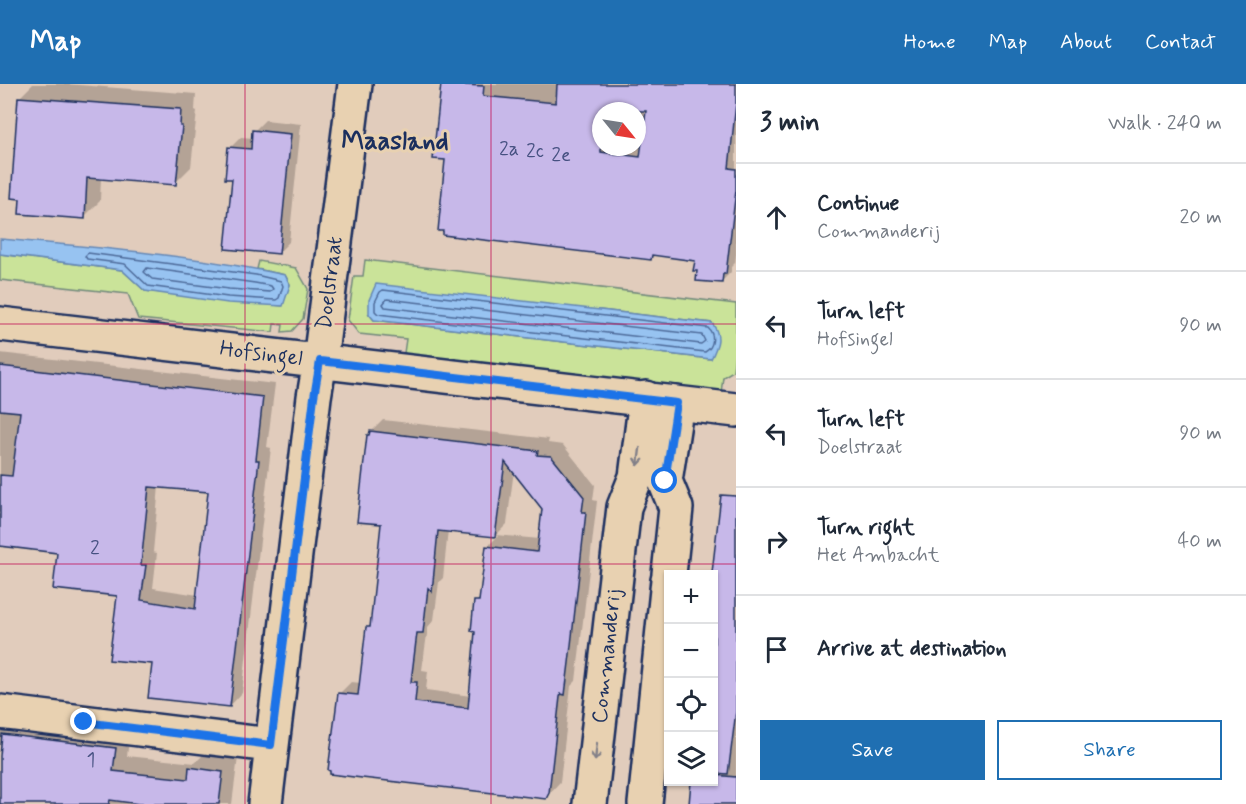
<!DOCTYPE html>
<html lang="en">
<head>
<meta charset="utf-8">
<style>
  :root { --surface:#fff; --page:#f2f2f3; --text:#1f2937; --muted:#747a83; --line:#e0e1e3; --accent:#1f6fb2 }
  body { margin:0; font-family:Mynerve,sans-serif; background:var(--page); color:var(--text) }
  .controls { position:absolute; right:18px; bottom:18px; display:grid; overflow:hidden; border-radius:0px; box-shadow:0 2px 4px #0004 }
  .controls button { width:54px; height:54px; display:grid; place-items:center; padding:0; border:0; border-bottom:2px solid var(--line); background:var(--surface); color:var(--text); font:30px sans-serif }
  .compass { position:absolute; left:592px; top:18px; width:54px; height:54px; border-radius:50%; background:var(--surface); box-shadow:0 2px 4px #0004; rotate:120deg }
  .stop { position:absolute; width:18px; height:18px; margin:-14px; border:4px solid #1a73e8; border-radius:50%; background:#fff }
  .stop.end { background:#1a73e8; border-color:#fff; box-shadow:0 2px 6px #0008 }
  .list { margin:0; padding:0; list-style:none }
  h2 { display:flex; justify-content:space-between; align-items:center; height:78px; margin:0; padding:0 24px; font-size:26px }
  h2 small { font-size:20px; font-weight:400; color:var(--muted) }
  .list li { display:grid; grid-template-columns:39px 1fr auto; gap:18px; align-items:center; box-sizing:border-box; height:108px; padding:0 24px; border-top:2px solid var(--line) }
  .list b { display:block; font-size:22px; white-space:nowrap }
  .list p { margin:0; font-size:20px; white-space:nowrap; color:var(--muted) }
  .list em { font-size:20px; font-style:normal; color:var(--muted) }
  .actions { display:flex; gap:12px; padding:18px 24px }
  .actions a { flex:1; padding:14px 0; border:2px solid var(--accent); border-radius:0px; text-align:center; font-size:21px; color:var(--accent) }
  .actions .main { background:var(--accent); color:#fff }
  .icon { flex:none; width:33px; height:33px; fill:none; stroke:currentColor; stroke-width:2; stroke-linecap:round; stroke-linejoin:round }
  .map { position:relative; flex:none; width:736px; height:720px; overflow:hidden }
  header { display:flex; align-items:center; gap:36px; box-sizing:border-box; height:84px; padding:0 30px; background:var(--accent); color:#fff }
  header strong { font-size:28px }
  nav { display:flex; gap:33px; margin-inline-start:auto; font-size:21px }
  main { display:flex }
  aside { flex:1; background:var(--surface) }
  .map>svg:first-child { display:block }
  .green { fill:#cae399; stroke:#72897c; stroke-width:1.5; fill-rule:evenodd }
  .water { fill:#97c3f1; stroke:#6588b6; stroke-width:1.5 }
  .shadow { fill:#0003; fill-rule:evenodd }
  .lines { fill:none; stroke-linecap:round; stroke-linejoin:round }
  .shore { stroke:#4d6a99; stroke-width:1.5 }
  .building { fill:#c7b8e9; stroke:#1b2f5e; stroke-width:1.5; fill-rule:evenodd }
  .minor-casing { stroke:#1b2f5e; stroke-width:38 }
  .minor { stroke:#e8d1b1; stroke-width:33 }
  .oneway { stroke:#828088 }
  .route { stroke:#1a73e8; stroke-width:8 }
  .grid { fill:none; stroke:#c2185b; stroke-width:1.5; stroke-opacity:0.55 }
  .labels { text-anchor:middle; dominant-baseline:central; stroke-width:6; stroke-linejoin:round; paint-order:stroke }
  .number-label { font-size:20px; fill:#465181 }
  .street-label { font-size:22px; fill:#1b2f5e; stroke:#e8d1b1 }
  .quarter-label { font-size:26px; font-weight:bold; fill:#1b2f5e; stroke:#e8d1b1 }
</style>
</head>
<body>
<header>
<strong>Map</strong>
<nav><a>Home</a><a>Map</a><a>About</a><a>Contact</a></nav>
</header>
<main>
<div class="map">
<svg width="736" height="720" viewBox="0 0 736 720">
  <rect width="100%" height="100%" fill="#e1ccbc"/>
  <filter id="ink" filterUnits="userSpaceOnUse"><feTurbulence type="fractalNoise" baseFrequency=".0167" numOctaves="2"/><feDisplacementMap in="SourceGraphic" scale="12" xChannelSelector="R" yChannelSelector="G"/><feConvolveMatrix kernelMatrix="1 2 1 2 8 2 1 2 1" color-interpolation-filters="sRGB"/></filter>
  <g filter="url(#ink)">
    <path class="green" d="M 0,170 L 122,186 L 145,207 L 282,222 L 290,200 L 285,191 L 257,185 L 259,177 L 296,184 L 308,205 L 303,235 L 292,247 L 282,248 L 283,241 L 274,240 L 273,248 L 138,235 L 128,210 L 0,196 Z
      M 365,176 L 736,220 L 736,259 L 733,287 L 723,293 L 721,309 L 448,280 L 404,269 L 406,255 L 359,250 L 348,236 L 354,192 L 363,192 ZM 600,226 L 712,239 L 710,275 L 374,236 L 369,230 Z"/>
    <path class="water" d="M 0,155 C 94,163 193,171 285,191 L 290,201 L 283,222 L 228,219 L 145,207 L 122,186 L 0,170 Z
      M 376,200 L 712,239 C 722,252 718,261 711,275 L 374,236 L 369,230 L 369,216 Z"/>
    <path class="shadow" d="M 33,0 L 65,0 L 196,10 L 195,26 L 197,27 L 191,83 L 175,99 L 101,93 L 100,117 L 84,133 L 19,14 Z
      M 443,0 L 736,0 L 736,170 L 735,179 L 731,183 L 731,188 L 721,198 L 698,186 L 696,175 L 656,170 L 651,175 L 447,75 L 435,73 ZM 601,27 L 637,27 L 637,63 L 601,63 Z
      M 265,36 L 301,40 L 289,158 L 278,169 L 234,94 L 230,64 L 241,53 L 253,54 L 254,47 Z
      M 0,269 L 275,300 L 267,363 L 271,364 L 242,609 L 230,622 L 153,579 L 118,510 L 59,468 L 0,461 ZM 159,402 L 209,407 L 198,511 L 153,504 L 157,469 L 153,468 Z
      M 383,336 L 549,355 L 548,359 L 563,361 L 595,401 L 593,416 L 597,417 L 576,597 L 571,602 L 560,698 L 546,713 L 339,610 L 351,598 L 361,599 L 368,544 L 372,539 L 383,439 L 371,348 ZM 514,386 L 544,425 L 540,455 L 496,451 L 507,440 ZM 448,446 L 498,452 L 487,463 L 482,512 L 476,518 L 477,546 L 471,612 L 426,606 L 428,587 L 422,586 L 428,543 L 434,536 L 439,498 L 443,494 Z
      M 736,418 L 736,720 L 690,720 L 693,698 L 714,698 L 713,490 L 719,444 Z
      M 0,633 L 130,649 L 127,672 L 195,679 L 205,669 L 238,673 L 232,720 L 0,720 Z"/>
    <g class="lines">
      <path class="shore" d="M 88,169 L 256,191 L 281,197 L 283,202 L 279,214 L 276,216 L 228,213 L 148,202 L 125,180 L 87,175 L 85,172 Z
        M 147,184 L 255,199 L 271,202 L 273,205 L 270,208 L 229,205 L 152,195 L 144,188 Z
        M 383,206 L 708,244 C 715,251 714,263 705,268 L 378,230 L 375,227 L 375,218 L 380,208 Z
        M 387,215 L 702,251 L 705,257 L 701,260 L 385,223 L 383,220 Z"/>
    </g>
    <path class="building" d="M 441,0 L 484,2 L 483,12 L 556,19 L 557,0 L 736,0 L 736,19 L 729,84 L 736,85 L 736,106 L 726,190 L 723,190 L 722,199 L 696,197 L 697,187 L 693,187 L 695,177 L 652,171 L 651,176 L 443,151 L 443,147 L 438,147 L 445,76 L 433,75 ZM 601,27 L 646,27 L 640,73 L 601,68 Z
      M 18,13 L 181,25 L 180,42 L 182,42 L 176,101 L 87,94 L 85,135 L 19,130 L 20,115 L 11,114 Z
      M 252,46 L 291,50 L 279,170 L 225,165 L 232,95 L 225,95 L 228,63 L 251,65 Z
      M 0,282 L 263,313 L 256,376 L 259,376 L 230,623 L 148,614 L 152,580 L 109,576 L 117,512 L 53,505 L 57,469 L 0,462 L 0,391 L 12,392 L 20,328 L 0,326 ZM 149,403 L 208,408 L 195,525 L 141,516 L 146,481 L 141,481 Z
      M 370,347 L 538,367 L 537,371 L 551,372 L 584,413 L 582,428 L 586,428 L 569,579 L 565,611 L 561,610 L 560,613 L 549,709 L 546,715 L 362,694 L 330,690 L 330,687 L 328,686 L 338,609 L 358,611 L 366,543 L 370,543 L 381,440 L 357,438 L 367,351 L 369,351 ZM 505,378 L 542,425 L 537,468 L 486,462 L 479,517 L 474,517 L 471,547 L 475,548 L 468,624 L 415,618 L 417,598 L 411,598 L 417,549 L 423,549 L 428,504 L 432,508 L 438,447 L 495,453 Z
      M 721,411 L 736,412 L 736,627 L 728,690 L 714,689 L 714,489 L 712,489 Z
      M 2,650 L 116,664 L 113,687 L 188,695 L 189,683 L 223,688 L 219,720 L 139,720 L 110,716 L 109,720 L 0,720 L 0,672 Z
      M 714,691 L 736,693 L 736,720 L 689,720 L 691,698 L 714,698 Z"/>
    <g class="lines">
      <defs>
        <path id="minor" d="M 0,240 L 736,326
          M 669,490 L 676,424 L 665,397 L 677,319
          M 0,628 L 271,661
          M 265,720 L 314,313 L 320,277 L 355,0
          M 590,720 L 624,423 L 636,393 L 646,314
          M 645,720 L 668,496"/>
      </defs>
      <use href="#minor" class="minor-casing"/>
      <use href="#minor" class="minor"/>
    </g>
    <defs><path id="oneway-shaft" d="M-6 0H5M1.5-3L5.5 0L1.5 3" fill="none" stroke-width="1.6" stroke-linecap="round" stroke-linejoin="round" transform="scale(1.5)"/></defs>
    <g class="oneway">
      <use href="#oneway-shaft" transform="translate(639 373) rotate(97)"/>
      <use href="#oneway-shaft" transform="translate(596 668) rotate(96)"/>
    </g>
  </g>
  <g class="lines" filter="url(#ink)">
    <path class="route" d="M 84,638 L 271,661 L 314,313 L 320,277 L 677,319 L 665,397"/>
  </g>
  <path class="grid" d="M 245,0 L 245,720M 491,0 L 491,720M 0,240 L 736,240M 0,480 L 736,480"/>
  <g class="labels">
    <g class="number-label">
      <text x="509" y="65">2a</text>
      <text x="535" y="67">2c</text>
      <text x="561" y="71">2e</text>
      <text x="95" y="464">2</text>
      <text x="91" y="676">1</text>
    </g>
    <g class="street-label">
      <text transform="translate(330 199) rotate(-83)">Doelstraat</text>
      <text transform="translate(261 270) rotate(7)">Hofsingel</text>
      <text transform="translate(607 572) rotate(-84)">Commanderij</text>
    </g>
    <g class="quarter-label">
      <text x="395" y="58">Maasland</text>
    </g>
  </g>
</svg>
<div class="controls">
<button>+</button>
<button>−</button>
<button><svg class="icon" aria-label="locate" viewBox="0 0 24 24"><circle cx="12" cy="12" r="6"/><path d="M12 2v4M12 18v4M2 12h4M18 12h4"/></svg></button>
<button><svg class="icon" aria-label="layers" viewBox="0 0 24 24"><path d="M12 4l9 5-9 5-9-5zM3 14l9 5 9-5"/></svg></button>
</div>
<svg class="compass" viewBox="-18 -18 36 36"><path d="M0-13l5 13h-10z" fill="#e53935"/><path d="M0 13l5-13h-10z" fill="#747a83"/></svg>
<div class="stop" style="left:665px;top:397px"></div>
<div class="stop end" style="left:84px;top:638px"></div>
</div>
<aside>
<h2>3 min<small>Walk · 240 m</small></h2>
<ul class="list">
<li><svg class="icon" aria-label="ahead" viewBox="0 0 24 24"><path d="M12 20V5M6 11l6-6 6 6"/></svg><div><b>Continue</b><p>Commanderij</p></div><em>20 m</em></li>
<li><svg class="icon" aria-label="left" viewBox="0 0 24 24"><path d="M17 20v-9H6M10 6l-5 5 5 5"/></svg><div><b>Turn left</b><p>Hofsingel</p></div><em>90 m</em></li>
<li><svg class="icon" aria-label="left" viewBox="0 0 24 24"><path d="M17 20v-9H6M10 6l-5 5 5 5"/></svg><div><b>Turn left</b><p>Doelstraat</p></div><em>90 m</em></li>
<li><svg class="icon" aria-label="right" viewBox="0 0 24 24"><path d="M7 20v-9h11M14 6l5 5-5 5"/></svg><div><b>Turn right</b><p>Het Ambacht</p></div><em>40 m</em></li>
<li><svg class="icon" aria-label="arrive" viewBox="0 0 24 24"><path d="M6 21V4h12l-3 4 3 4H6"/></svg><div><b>Arrive at destination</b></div></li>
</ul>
<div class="actions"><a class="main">Save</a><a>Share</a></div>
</aside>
</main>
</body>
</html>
